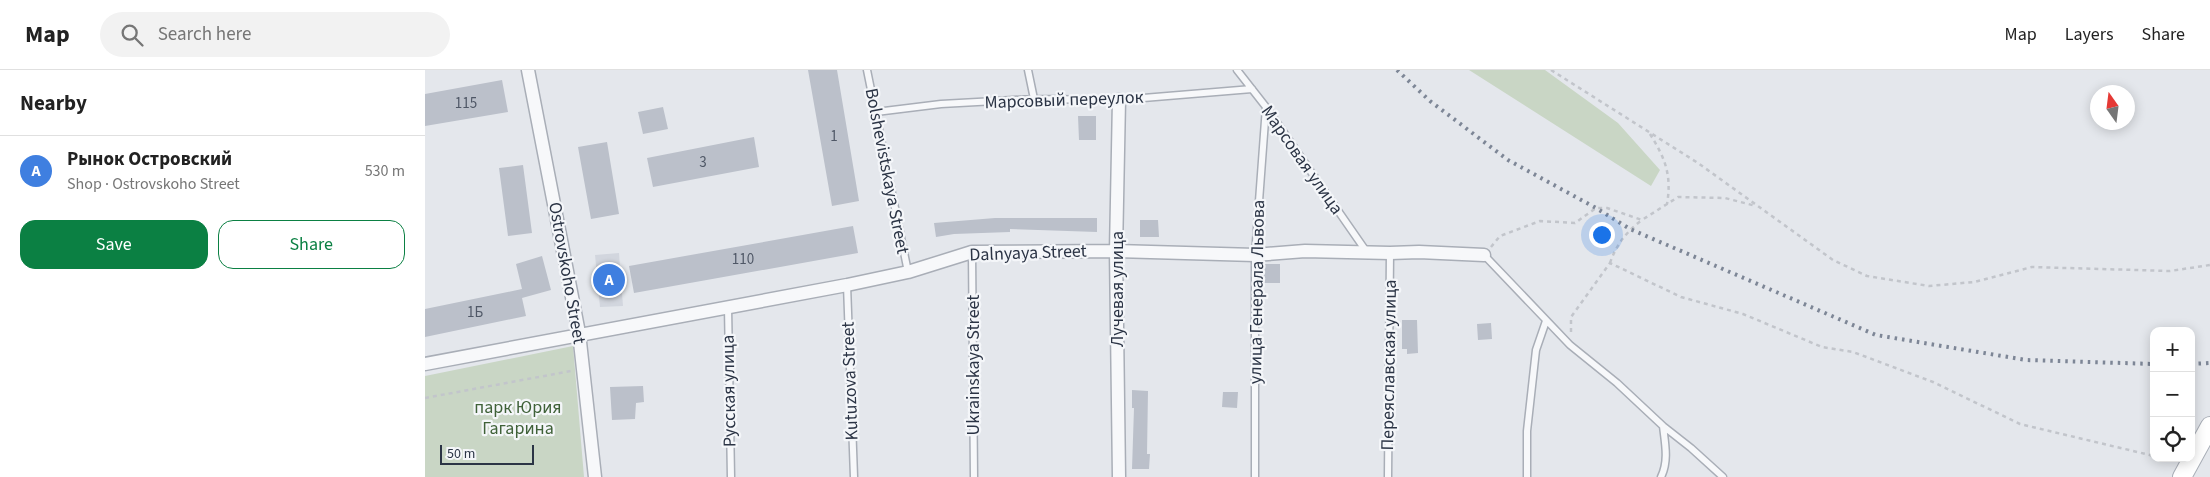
<!DOCTYPE html>
<html lang="en">
<head>
<meta charset="utf-8">
<style>
  :root { --surface:#fff; --page:#f2f2f2; --text:#222; --muted:#767676; --line:#e0e0e0; --accent:#0b8043 }
  body { margin:0; font-family:"Source Sans 3",sans-serif; background:var(--page); color:var(--text) }
  .controls { position:absolute; right:15px; bottom:15px; display:grid; overflow:hidden; border-radius:10px; box-shadow:0 2px 12px #0003 }
  .controls button { width:45px; height:45px; display:grid; place-items:center; padding:0; border:0; border-bottom:1px solid var(--line); background:var(--surface); color:var(--text); font:25px sans-serif }
  .compass { position:absolute; left:1665px; top:15px; width:45px; height:45px; border-radius:50%; background:var(--surface); box-shadow:0 2px 12px #0003; rotate:346deg }
  .scale { position:absolute; left:15px; bottom:12px; width:94px; box-sizing:border-box; padding-left:5px; border:2px solid #2b3445; border-top:0; font-size:14px; line-height:18px; white-space:nowrap; color:#2b3445; -webkit-text-stroke:4px #f4f6f9; paint-order:stroke }
  .you { position:absolute; left:1176px; top:164px; width:18px; height:18px; margin:-12px; border:4px solid #fff; border-radius:50%; background:#1a73e8; box-shadow:0 0 0 8px #1a73e833 }
  .badge { display:grid; place-items:center; width:32px; height:32px; border-radius:50%; background:var(--accent); color:#fff; font-size:16px; font-weight:700 }
  .pin { position:absolute; translate:-50% -50%; border:2px solid #fff; box-shadow:0 1px 5px #0006 }
  .list { margin:0; padding:0; list-style:none }
  h2 { display:flex; justify-content:space-between; align-items:center; height:65px; margin:0; padding:0 20px; font-size:21px }
  h2 small { font-size:16px; font-weight:400; color:var(--muted) }
  .list li { display:grid; grid-template-columns:32px 1fr auto; gap:15px; align-items:center; box-sizing:border-box; height:70px; padding:0 20px; border-top:1px solid var(--line) }
  .list b { display:block; font-size:19px; white-space:nowrap }
  .list p { margin:0; font-size:16px; white-space:nowrap; color:var(--muted) }
  .list em { font-size:16px; font-style:normal; color:var(--muted) }
  .actions { display:flex; gap:10px; padding:15px 20px }
  .actions a { flex:1; padding:11px 0; border:1px solid var(--accent); border-radius:15px; text-align:center; font-size:18px; color:var(--accent) }
  .actions .main { background:var(--accent); color:#fff }
  .icon { flex:none; width:28px; height:28px; fill:none; stroke:currentColor; stroke-width:2; stroke-linecap:round; stroke-linejoin:round }
  .map { position:relative; flex:none; width:1785px; height:407px; overflow:hidden }
  header { display:flex; align-items:center; gap:30px; box-sizing:border-box; height:70px; padding:0 25px; background:var(--surface); border-bottom:1px solid var(--line) }
  header strong { font-size:24px }
  nav { display:flex; gap:28px; margin-inline-start:auto; font-size:18px }
  .search { width:350px; height:45px; background:var(--page); display:flex; align-items:center; gap:12px; box-sizing:border-box; padding:0 18px; border-radius:28px; color:var(--muted); font-size:19px }
  main { display:flex }
  aside { flex:1; background:var(--surface) }
  .map>svg:first-child { display:block }
  .built { fill:#d2d6de }
  .green { fill:#c9d6c5 }
  .building { fill:#bbc0ca }
  .lines { fill:none; stroke-linecap:round; stroke-linejoin:round }
  .service-casing { stroke:#a9aeb7; stroke-width:9 }
  .minor-casing { stroke:#a9aeb7; stroke-width:15 }
  .secondary-casing { stroke:#a9aeb7; stroke-width:20 }
  .path { stroke:#c2c5cb; stroke-width:2.5; stroke-dasharray:4 4; stroke-linecap:butt }
  .service { stroke:#f7f8fa; stroke-width:6 }
  .minor { stroke:#f7f8fa; stroke-width:12 }
  .secondary { stroke:#fff; stroke-width:18 }
  .rail { stroke:#7d8696; stroke-width:4; stroke-dasharray:2.5 5; stroke-linecap:butt }
  .labels { text-anchor:middle; dominant-baseline:central; stroke-width:4.5; stroke-linejoin:round; paint-order:stroke }
  .number-label { font-size:15px; fill:#4f5766 }
  .street-label { font-size:18px; fill:#2b3445; stroke:#f4f6f9 }
  .park-label { font-size:18px; fill:#3f6138; stroke:#f4f6f9 }
</style>
</head>
<body>
<header>
<strong>Map</strong>
<div class="search"><svg class="icon" aria-label="search" viewBox="0 0 24 24"><circle cx="10" cy="10" r="6"/><path d="M15 15l6 6"/></svg>Search here</div>
<nav><a>Map</a><a>Layers</a><a>Share</a></nav>
</header>
<main>
<aside>
<h2>Nearby<small></small></h2>
<ul class="list">
<li><span class="badge" style="background:#3f7fe0">A</span><div><b>Рынок Островский</b><p>Shop · Ostrovskoho Street</p></div><em>530 m</em></li>
</ul>
<div class="actions"><a class="main">Save</a><a>Share</a></div>
</aside>
<div class="map">
<svg width="1785" height="407" viewBox="0 0 1785 407">
  <rect width="100%" height="100%" fill="#e4e7ec"/>
  <path class="built" d="M 194,183 L 198,236 L 175,237 L 170,185 Z"/>
  <path class="green" d="M 1044,0 L 1120,0 L 1193,53 L 1235,100 L 1226,116 Z
    M 148,276 L 159,407 L 0,407 L 0,306 Z"/>
  <path class="building" d="M 383,0 L 412,0 L 434,131 L 407,136 Z
    M 77,10 L 83,42 L 0,56 L 0,24 Z
    M 238,37 L 243,59 L 218,64 L 213,42 Z
    M 653,46 L 671,46 L 671,70 L 654,70 Z
    M 329,67 L 334,97 L 228,117 L 222,88 Z
    M 182,72 L 194,144 L 166,149 L 153,77 Z
    M 98,95 L 107,163 L 83,166 L 74,98 Z
    M 570,148 L 672,148 L 672,162 L 585,159 L 585,162 L 529,164 L 511,167 L 509,153 Z
    M 715,150 L 733,150 L 734,167 L 715,167 Z
    M 428,156 L 433,183 L 209,223 L 204,196 Z
    M 117,186 L 126,220 L 97,228 L 101,246 L 0,267 L 0,239 L 97,219 L 91,194 Z
    M 836,194 L 855,194 L 855,213 L 836,213 Z
    M 977,250 L 992,250 L 993,283 L 982,284 L 982,279 L 977,279 Z
    M 1066,253 L 1067,269 L 1053,270 L 1052,254 Z
    M 218,316 L 219,332 L 211,333 L 210,349 L 187,350 L 185,317 Z
    M 707,320 L 723,321 L 722,384 L 725,384 L 724,399 L 707,399 L 709,338 L 707,338 Z
    M 798,322 L 813,322 L 812,338 L 797,337 Z"/>
  <g class="lines">
    <defs>
      <path id="service" d="M 442,0 L 483,202
        M 603,0 L 609,29
        M 812,0 L 841,37 L 941,181
        M 451,42 L 516,34 L 609,29 L 694,30 L 827,19
        M 547,182 L 549,407
        M 1059,185 L 1145,275 L 1192,313 L 1238,356 L 1266,378 L 1298,407
        M 422,215 L 429,407
        M 303,237 L 306,407
        M 830,407 L 830,185 L 841,37
        M 963,407 L 965,183
        M 1102,407 L 1102,361 L 1111,280 L 1121,251
        M 1236,407 C 1244,391 1240,373 1238,356"/>
      <path id="minor" d="M 103,0 L 154,263 L 170,407
        M 0,294 L 422,215 L 483,202 L 547,182 L 691,181 L 830,185 L 880,181 L 965,183 L 994,182 L 1059,185
        M 694,407 L 691,181 L 694,30"/>
      <path id="secondary" d="M 1757,407 L 1785,356"/>
    </defs>
    <use href="#service" class="service-casing"/>
    <use href="#minor" class="minor-casing"/>
    <use href="#secondary" class="secondary-casing"/>
    <path class="path" d="M 1126,0 L 1273,93 L 1408,190 L 1442,206 L 1504,216 L 1549,212 L 1607,197 L 1745,201 L 1785,195
      M 1225,64 C 1240,88 1247,105 1242,134
      M 1066,177 L 1075,166 L 1115,151 L 1150,153 L 1171,138 L 1182,138 L 1217,150 L 1253,127 L 1300,128 L 1331,136
      M 1185,193 C 1191,175 1202,161 1217,150
      M 1146,262 L 1146,247 L 1185,193 L 1256,227 L 1318,244 L 1397,277 L 1428,282 L 1508,312 L 1595,354 L 1729,386
      M 0,328 L 146,301
      M 1737,388 L 1750,391"/>
    <use href="#service" class="service"/>
    <use href="#minor" class="minor"/>
    <use href="#secondary" class="secondary"/>
    <path class="rail" d="M 972,0 L 1005,31 L 1083,90 L 1171,138 L 1205,159 L 1451,265 L 1601,290 L 1729,294
      M 1766,294 L 1785,293"/>
  </g>
  <g class="labels">
    <g class="number-label">
      <text x="41" y="33">115</text>
      <text x="409" y="66">1</text>
      <text x="278" y="92">3</text>
      <text x="318" y="189">110</text>
      <text x="50" y="242">1Б</text>
    </g>
    <g class="street-label">
      <text transform="translate(639 30) rotate(-2)">Марсовый переулок</text>
      <text transform="translate(877 90) rotate(55)">Марсовая улица</text>
      <text transform="translate(462 101) rotate(79)">Bolshevistskaya Street</text>
      <text transform="translate(603 183) rotate(-2)">Dalnyaya Street</text>
      <text transform="translate(142 203) rotate(80)">Ostrovskoho Street</text>
      <text transform="translate(692 219) rotate(-90)">Лучевая улица</text>
      <text transform="translate(832 222) rotate(-89)">улица Генерала Львова</text>
      <text transform="translate(548 295) rotate(-90)">Ukrainskaya Street</text>
      <text transform="translate(964 295) rotate(-89)">Переяславская улица</text>
      <text transform="translate(425 311) rotate(-92)">Kutuzova Street</text>
      <text transform="translate(304 321) rotate(-91)">Русская улица</text>
    </g>
    <g class="park-label">
      <text x="93" y="337">парк Юрия<tspan x="93" dy="21">Гагарина</tspan></text>
    </g>
  </g>
</svg>
<div class="controls">
<button>+</button>
<button>−</button>
<button><svg class="icon" aria-label="locate" viewBox="0 0 24 24"><circle cx="12" cy="12" r="6"/><path d="M12 2v4M12 18v4M2 12h4M18 12h4"/></svg></button>
</div>
<svg class="compass" viewBox="-18 -18 36 36"><path d="M0-13l5 13h-10z" fill="#e53935"/><path d="M0 13l5-13h-10z" fill="#767676"/></svg>
<div class="scale">50 m</div>
<div class="you"></div>
<div class="pin badge" style="left:184px;top:210px;background:#3f7fe0">A</div>
</div>
</main>
</body>
</html>
